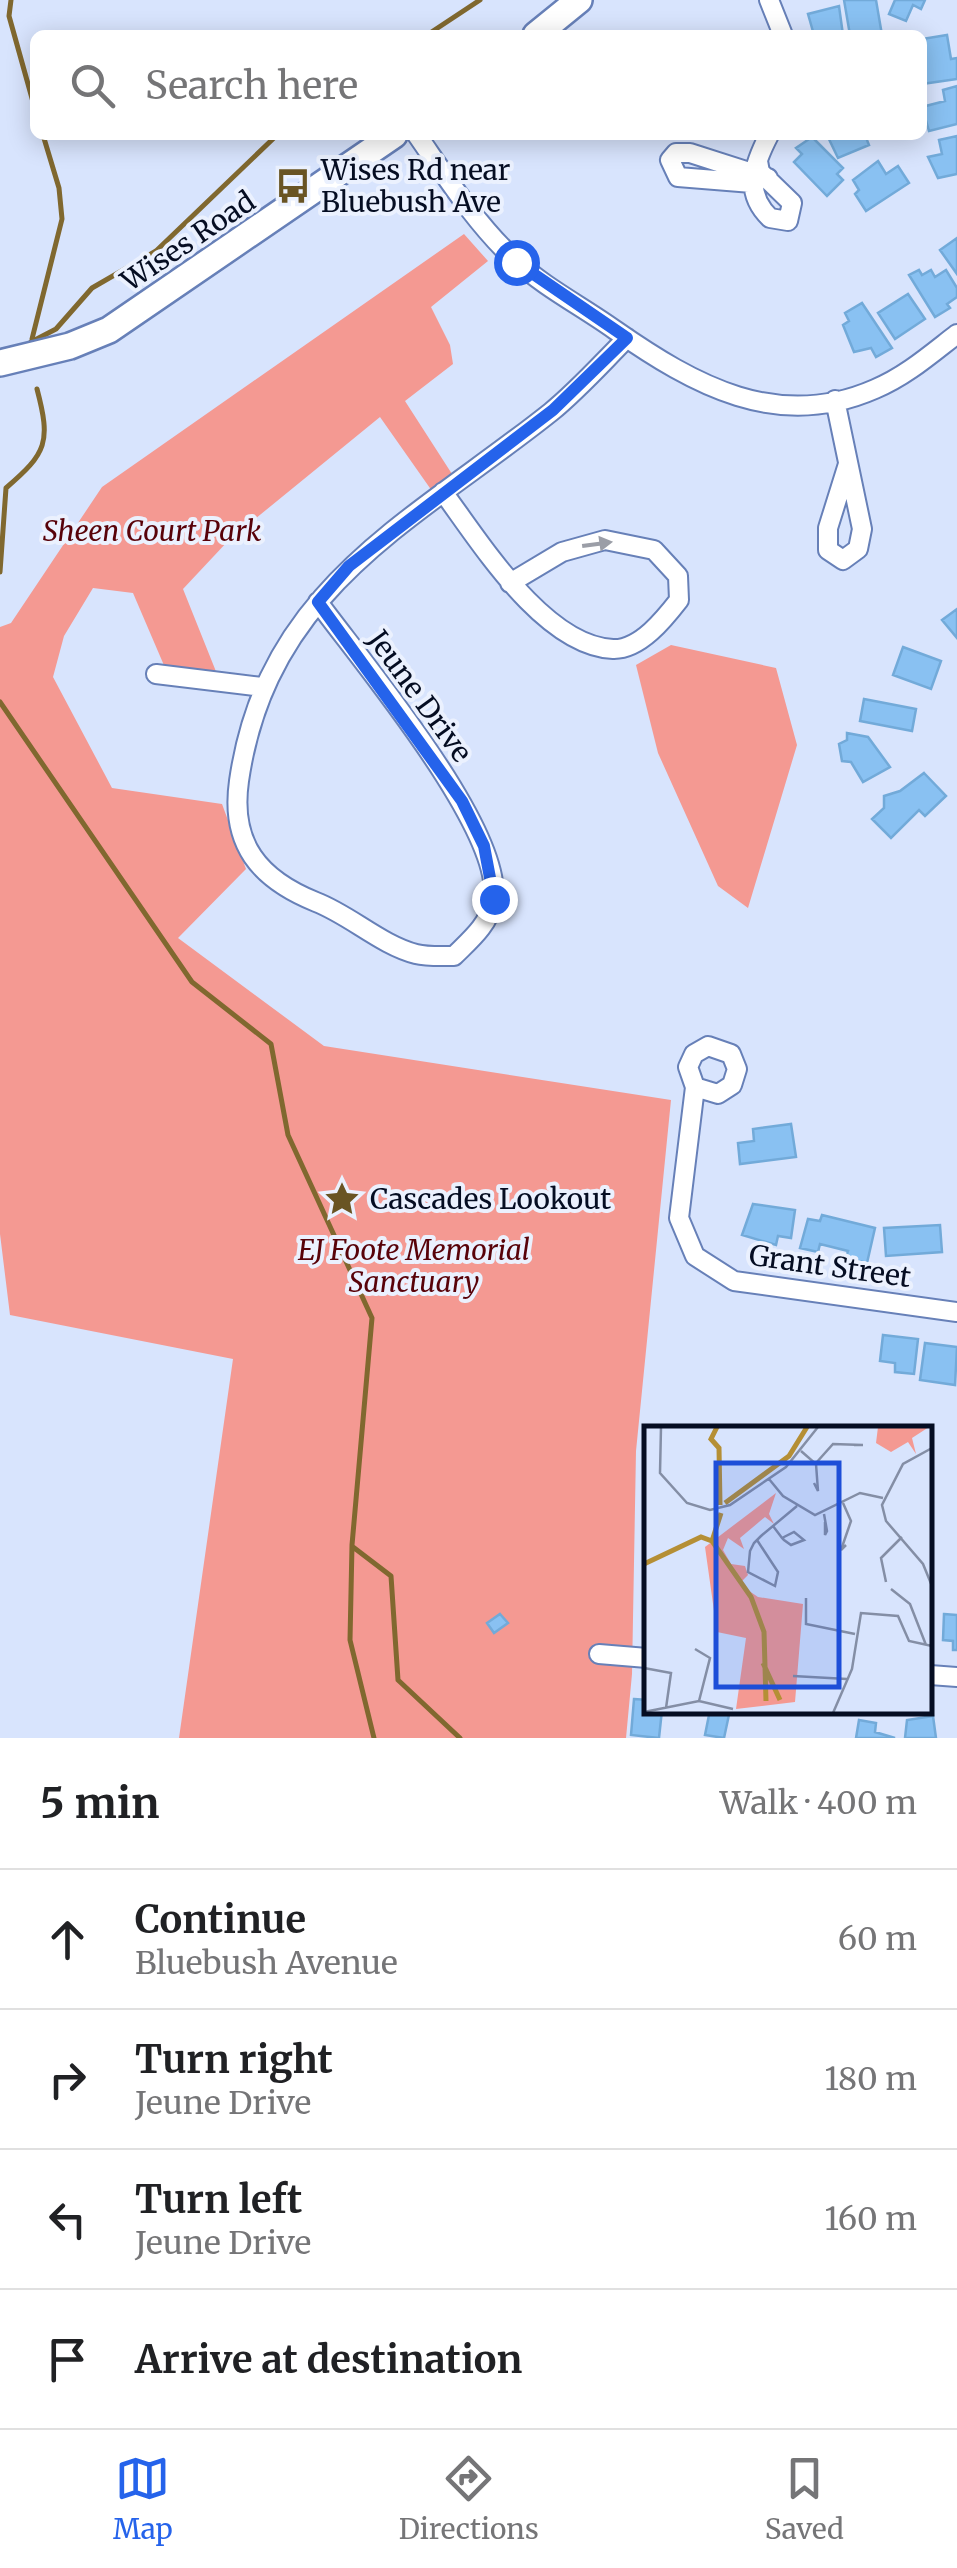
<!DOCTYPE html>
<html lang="en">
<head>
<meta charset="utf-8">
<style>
  :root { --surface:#fff; --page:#f2f2f2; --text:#202124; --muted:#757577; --line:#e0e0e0; --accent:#2563eb }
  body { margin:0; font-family:Merriweather,serif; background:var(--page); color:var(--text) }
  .stop { position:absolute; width:30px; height:30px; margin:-22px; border:8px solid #2563eb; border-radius:50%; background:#fff }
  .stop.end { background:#2563eb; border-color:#fff; box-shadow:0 2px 10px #0008 }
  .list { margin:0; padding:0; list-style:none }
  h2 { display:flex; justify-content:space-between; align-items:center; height:130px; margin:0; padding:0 40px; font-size:42px }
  h2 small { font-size:32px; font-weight:400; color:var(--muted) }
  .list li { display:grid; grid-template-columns:65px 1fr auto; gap:30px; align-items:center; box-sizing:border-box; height:140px; padding:0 40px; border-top:2px solid var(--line) }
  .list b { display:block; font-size:38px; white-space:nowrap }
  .list p { margin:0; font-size:32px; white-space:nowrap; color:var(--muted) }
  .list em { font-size:32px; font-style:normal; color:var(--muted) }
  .icon { flex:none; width:55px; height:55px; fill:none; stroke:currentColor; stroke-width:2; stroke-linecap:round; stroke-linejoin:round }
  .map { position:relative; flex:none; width:957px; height:1738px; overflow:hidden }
  .search { position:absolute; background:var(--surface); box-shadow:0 5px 25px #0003; left:30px; right:30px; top:30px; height:110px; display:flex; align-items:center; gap:25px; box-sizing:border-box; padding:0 35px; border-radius:15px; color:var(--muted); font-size:38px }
  .sheet { height:690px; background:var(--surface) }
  nav { display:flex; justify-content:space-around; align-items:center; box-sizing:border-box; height:140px; border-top:2px solid var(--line); background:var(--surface); font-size:28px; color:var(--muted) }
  nav a { display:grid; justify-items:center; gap:5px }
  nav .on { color:var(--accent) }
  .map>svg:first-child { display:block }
  .green { fill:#f49992 }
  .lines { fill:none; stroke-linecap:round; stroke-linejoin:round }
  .stream { stroke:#80682f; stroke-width:5 }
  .building { fill:#89c1f2; stroke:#72aad9; stroke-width:2.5 }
  .street-casing { stroke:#6780b8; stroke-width:22 }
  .secondary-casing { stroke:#6780b8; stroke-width:30 }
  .street { stroke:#fff; stroke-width:18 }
  .secondary { stroke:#fff; stroke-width:25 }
  .oneway { fill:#9b9ea7 }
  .route { stroke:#2563eb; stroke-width:12 }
  .labels { text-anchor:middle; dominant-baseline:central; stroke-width:8; stroke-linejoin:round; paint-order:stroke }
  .poi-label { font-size:28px; fill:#050d22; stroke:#ebf1fe; text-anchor:start }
  .street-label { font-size:28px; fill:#050d22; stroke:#ebf1fe }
  .park-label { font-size:28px; font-style:italic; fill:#580209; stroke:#ebf1fe }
  .inset-river { fill:none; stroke:#b58f35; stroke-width:5 }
  .inset-road { fill:none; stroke:#848ea5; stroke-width:2.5 }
  .view { fill:#1d4ed8; fill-opacity:0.15; stroke:#1d4ed8; stroke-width:5 }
  .inset-edge { fill:none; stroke:#050d22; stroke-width:5 }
</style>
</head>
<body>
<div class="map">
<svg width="957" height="1738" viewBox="0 0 957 1738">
  <rect width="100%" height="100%" fill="#d8e4fd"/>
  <path class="green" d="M 464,234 L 488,261 L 431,307 L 450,345 L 453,364 L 405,401 L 452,474 L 432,491 L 380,417 L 228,541 L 183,589 L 217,674 L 166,670 L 133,593 L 93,588 L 64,636 L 53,677 L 112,788 L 222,804 L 246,869 L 178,938 L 324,1046 L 671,1100 L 636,1451 L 632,1674 L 626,1738 L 179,1738 L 233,1359 L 10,1315 L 0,1234 L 0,627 L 11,623 L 102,487 Z
    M 671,645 L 776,668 L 797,745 L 748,908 L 718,886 L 658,753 L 636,665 Z"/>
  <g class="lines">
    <path class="stream" d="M 11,0 L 9,16 L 35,109
      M 427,35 L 480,0
      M 32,339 L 62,219 L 59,188 L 43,135
      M 31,342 L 56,329 L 92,288 L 156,251 L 277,135
      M 0,572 L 6,488 C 47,453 51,442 37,389
      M 0,702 L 192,982 L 271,1044 L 288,1135 L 372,1318 L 352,1545 L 350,1640 L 374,1738
      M 353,1547 L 391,1576 L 398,1680 L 460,1738"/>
  </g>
  <path class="building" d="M 844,0 L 876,0 L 882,35 L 850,35 Z
    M 895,0 L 925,0 L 921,9 L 913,5 L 906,21 L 889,14 Z
    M 839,6 L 843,35 L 814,35 L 808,14 Z
    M 947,35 L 951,59 L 957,58 L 957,79 L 922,84 L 922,39 Z
    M 957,86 L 957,124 L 929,131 L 922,107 L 945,101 L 943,90 Z
    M 827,135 L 865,135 L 869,145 L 838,158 Z
    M 957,136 L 957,174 L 938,178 L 928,157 L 942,154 L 939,140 Z
    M 812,137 L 843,168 L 837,174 L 843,180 L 827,196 L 794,162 L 802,154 L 796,148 Z
    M 878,161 L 886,174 L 898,166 L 909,183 L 866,211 L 855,194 L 859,190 L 853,180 Z
    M 957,238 L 957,274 L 940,250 Z
    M 919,270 L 922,275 L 931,270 L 935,277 L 946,270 L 957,288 L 957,297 L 947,304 L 950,308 L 935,317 L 909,275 Z
    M 908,294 L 925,319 L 895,339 L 878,313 Z
    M 862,303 L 892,348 L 876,357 L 871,348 L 854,352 L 843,325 L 849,321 L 845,313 Z
    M 957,609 L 957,638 L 942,620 Z
    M 903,647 L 941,661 L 931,689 L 893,675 Z
    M 864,699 L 916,709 L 912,731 L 860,721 Z
    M 847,733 L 868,737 L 890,767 L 863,782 L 851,762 L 842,761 L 839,744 L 847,740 Z
    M 924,773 L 946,796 L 925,816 L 919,810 L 891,838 L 872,819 L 884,808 L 884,796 L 900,791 Z
    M 791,1124 L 796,1157 L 740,1164 L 738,1143 L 754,1141 L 753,1129 Z
    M 753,1204 L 795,1210 L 791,1238 L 778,1236 L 776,1245 L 742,1235 Z
    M 822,1215 L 875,1228 L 867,1263 L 846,1258 L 848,1251 L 820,1244 L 818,1252 L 800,1248 L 808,1219 L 820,1221 Z
    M 940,1225 L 942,1252 L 886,1256 L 884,1228 Z
    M 883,1335 L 918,1339 L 914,1374 L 895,1372 L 895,1363 L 880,1361 Z
    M 925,1343 L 957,1347 L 955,1385 L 920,1380 Z
    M 500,1614 L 508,1623 L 494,1633 L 487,1623 Z
    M 944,1614 L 957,1615 L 957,1650 L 953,1650 L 953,1641 L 943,1640 Z
    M 634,1699 L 647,1700 L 647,1710 L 662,1710 L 659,1738 L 631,1735 Z
    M 710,1710 L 730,1710 L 724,1738 L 705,1735 Z
    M 933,1716 L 936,1738 L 905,1738 L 907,1720 Z
    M 859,1720 L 876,1723 L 875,1732 L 895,1738 L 856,1738 Z"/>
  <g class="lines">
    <defs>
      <path id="street" d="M 769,0 L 783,35
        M 417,135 C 447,178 476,224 515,260 C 544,287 583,307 615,330 C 694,385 777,432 875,389 C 906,376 931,354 957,334
        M 758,161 L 760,172 L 792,203 L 788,221 L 770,218 C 743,192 754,164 769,135
        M 752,183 L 678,177 L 670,160 L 676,153 L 690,153 L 768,178
        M 835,400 L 862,529 L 858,549 L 843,560 L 828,550 L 828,528 L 848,464
        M 443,492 C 480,542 544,646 613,649 C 640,650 665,618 679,600 L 678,576 L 654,550 L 605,540 L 562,552 L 510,583
        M 318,602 C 361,661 506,832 493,901 C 489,925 470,940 454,956 C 443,956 428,957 416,954 C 381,945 350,915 316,902 C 259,879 230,844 239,781 C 267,587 413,522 551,412 C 578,390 602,363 627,338
        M 156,674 L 262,687
        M 695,1087 L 718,1094 L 732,1085 L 737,1069 L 731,1054 L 708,1046 L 694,1054 L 688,1067 L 695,1087 L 679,1218 L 695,1256 L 734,1281 L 957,1312
        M 599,1654 L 647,1658
        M 930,1675 L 957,1677"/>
      <path id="secondary" d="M 536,35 L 579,0
        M 0,363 L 70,346 L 109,330 L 394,135"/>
    </defs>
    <use href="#street" class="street-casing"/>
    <use href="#secondary" class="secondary-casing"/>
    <use href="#street" class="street"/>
    <use href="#secondary" class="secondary"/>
  </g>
  <defs><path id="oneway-solid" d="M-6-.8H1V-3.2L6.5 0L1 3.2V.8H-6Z" transform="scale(2.5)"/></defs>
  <use class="oneway" href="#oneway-solid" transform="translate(597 544) rotate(-8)"/>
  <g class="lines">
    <path class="route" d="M 494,899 L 484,846 L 462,801 L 318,602 L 349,566 L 553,410 L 627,338 L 516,262"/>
  </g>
  <defs>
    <symbol id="bus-bare" viewBox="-9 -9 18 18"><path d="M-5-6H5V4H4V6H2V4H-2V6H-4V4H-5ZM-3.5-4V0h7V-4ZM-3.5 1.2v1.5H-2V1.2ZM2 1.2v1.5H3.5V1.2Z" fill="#695423" stroke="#ebf1fe" stroke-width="2.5" paint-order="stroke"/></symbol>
    <symbol id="sight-bare" viewBox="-9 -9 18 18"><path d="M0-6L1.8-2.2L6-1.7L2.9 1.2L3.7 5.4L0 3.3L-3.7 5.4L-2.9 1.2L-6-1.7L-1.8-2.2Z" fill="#695423" stroke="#ebf1fe" stroke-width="2.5" paint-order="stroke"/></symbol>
  </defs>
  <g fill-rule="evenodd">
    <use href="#bus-bare" x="268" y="161" width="50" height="50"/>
    <use href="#sight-bare" x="317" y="1174" width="50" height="50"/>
  </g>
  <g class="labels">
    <g class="poi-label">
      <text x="321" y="170">Wises Rd near<tspan x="321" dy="32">Bluebush Ave</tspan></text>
      <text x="370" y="1199">Cascades Lookout</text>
    </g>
    <g class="street-label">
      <text transform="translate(188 241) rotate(-34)">Wises Road</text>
      <text transform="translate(420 696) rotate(54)">Jeune Drive</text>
      <text transform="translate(830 1266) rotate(8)">Grant Street</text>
    </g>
    <g class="park-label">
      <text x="152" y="531">Sheen Court Park</text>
      <text x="414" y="1250">EJ Foote Memorial<tspan x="414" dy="32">Sanctuary</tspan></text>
    </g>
  </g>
  <g transform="translate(644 1426)">
    <rect width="288" height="288" fill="#d8e4fd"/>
    <path d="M 234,1 L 285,1 L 268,12 L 272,28 L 264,16 L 247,26 L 232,17 ZM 132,67 L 125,88 L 130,98 L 121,91 L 96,112 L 100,123 L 84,112 L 79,124 L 87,138 L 101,140 L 104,149 L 95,158 L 114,171 L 159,178 L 151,276 L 92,283 L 102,212 L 73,206 L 61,121 Z" fill="#f49992"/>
    <path class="inset-river" d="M 73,1 L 67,13 L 75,22 L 76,79M 81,77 L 145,30 L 163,1M 68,115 L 107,171 L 120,206 L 122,275M 0,138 L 57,111 L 68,115 L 77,87M 119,237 L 136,274"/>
    <path class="inset-road" d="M 17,1 L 16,47 L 43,77 L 66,84 L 86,79 L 142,41 L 174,1M 288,22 L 259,38 L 238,79 L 242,95 L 279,138 L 288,160M 157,25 L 172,38 L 174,65 L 170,57M 172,37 L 189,18 L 219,19 L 210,19M 125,53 L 139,70 L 171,89 L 216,67 L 239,72M 199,77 L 207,95 L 197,124 L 202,119M 180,88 L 183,105 L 181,109 L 181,96M 129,100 L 138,112 L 140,114 L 147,119 L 160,114 L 150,106 L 138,112M 113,114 L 134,146 L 131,160 L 104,146 L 106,125 L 110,117 L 117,110 L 153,80M 242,156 L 237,132 L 258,111M 247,163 L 266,178 L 282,219M 162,172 L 162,198 L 211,208M 51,223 L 66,232 L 55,275M 0,242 L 27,247 L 22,282M 149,250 L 203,253M 0,286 L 55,275 L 89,283M 189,287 L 208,243 L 217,187 L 254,190 L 265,215 L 288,220"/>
    <path class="view" d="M 72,37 L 195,37 L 195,261 L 72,261 Z"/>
    <rect width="288" height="288" class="inset-edge"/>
  </g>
</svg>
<div class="stop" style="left:516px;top:262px"></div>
<div class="stop end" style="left:494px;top:899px"></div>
<div class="search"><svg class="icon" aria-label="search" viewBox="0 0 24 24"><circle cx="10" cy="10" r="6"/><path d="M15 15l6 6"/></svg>Search here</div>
</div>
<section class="sheet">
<h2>5 min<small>Walk · 400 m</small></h2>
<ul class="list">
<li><svg class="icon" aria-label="ahead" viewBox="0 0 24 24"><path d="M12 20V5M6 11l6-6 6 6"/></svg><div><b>Continue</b><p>Bluebush Avenue</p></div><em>60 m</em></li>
<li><svg class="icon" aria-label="right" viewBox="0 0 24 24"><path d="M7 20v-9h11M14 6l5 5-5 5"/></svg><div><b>Turn right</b><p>Jeune Drive</p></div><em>180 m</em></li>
<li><svg class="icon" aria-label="left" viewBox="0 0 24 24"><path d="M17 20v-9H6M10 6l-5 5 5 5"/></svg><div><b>Turn left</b><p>Jeune Drive</p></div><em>160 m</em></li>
<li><svg class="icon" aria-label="arrive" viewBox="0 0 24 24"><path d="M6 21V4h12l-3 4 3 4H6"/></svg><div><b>Arrive at destination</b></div></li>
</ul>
</section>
<nav>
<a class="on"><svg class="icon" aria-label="map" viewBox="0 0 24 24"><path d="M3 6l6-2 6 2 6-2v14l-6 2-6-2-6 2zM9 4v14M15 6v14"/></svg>Map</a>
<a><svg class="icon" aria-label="directions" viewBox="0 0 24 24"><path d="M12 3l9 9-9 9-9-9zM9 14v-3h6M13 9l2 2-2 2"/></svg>Directions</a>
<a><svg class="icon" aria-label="saved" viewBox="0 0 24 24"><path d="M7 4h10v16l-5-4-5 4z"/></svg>Saved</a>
</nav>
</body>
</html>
